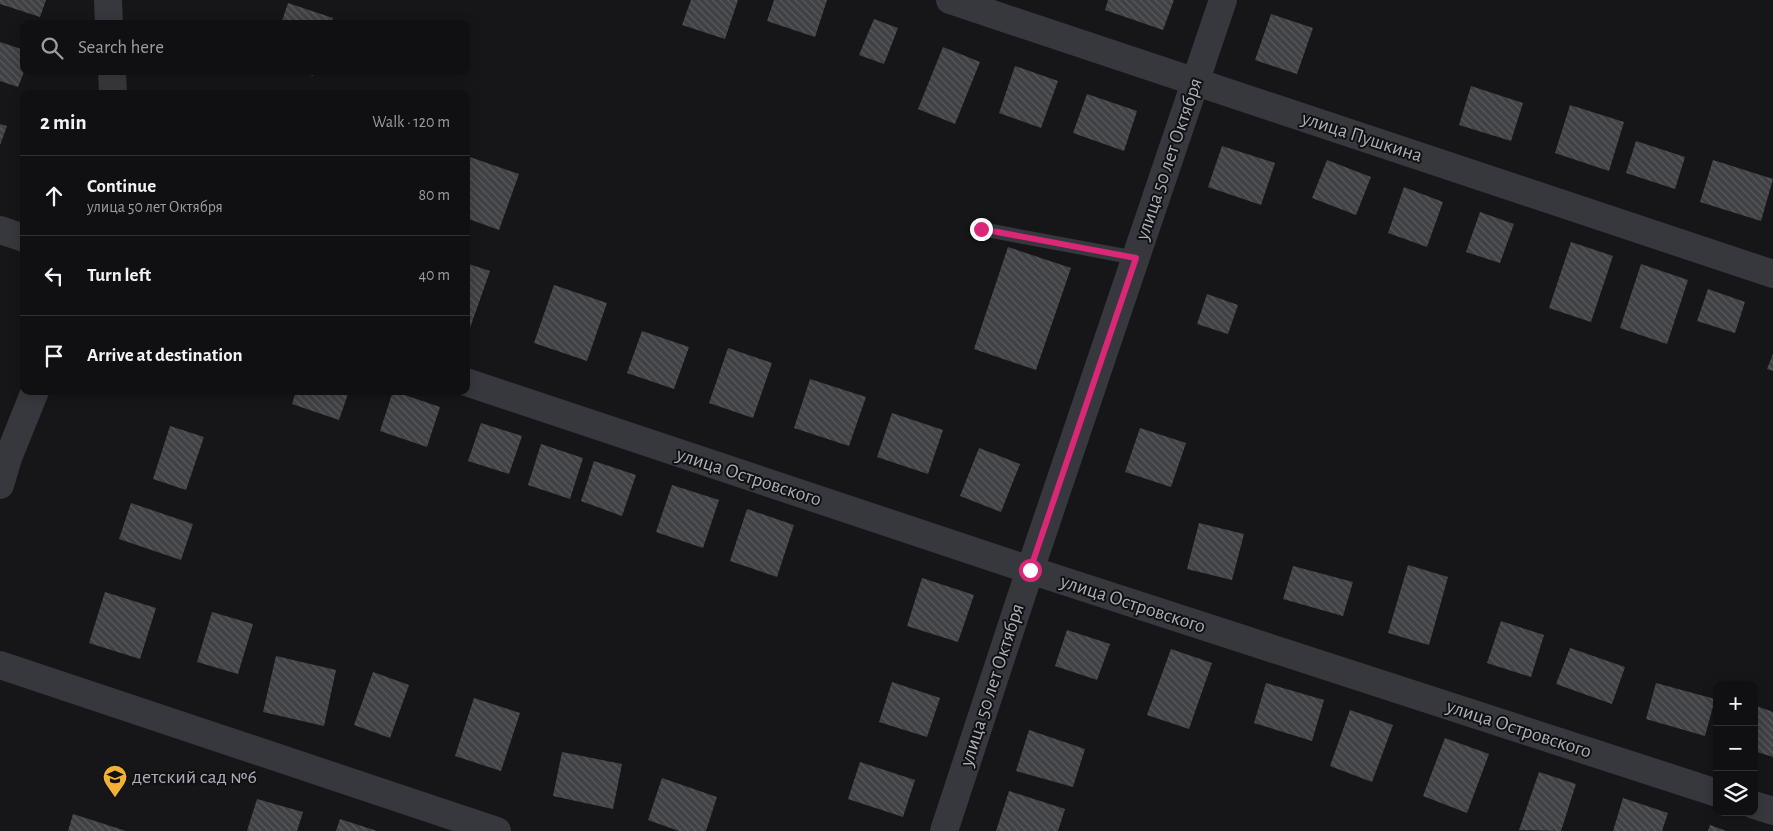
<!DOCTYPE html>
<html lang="en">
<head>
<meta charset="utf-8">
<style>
  :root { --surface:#101012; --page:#19191b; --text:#f1f3f6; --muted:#9c9d9f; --line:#303032 }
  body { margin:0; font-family:"Alegreya Sans",sans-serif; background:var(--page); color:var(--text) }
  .controls { position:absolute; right:15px; bottom:15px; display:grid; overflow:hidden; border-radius:10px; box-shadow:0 2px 12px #0003 }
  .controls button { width:45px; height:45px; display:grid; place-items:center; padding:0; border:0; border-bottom:1px solid var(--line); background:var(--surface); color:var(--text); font:25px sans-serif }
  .stop { position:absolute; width:15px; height:15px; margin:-11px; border:4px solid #db2777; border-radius:50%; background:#fff }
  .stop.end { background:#db2777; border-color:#fff; box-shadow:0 1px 5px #0008 }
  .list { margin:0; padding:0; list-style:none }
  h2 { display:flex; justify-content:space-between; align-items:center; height:65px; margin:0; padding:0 20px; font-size:21px }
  h2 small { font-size:16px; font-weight:400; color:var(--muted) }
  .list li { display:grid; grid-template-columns:32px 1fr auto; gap:15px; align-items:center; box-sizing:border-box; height:80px; padding:0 20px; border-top:1px solid var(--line) }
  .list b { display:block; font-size:19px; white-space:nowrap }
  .list p { margin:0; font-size:16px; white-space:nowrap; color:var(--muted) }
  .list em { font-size:16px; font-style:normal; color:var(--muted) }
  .icon { flex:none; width:28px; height:28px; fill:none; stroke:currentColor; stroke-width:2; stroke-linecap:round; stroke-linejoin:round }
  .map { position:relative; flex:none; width:1773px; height:831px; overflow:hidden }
  .search { position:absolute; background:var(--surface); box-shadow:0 2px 12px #0003; left:20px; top:20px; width:450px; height:55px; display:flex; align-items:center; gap:12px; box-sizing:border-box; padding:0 18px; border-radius:10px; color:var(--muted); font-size:19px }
  .panel { position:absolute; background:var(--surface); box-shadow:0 2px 12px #0003; left:20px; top:90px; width:450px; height:305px; border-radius:10px }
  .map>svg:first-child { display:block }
  .building { fill:url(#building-back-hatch) }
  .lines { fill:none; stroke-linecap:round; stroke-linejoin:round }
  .service { stroke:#37383d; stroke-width:14 }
  .minor { stroke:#37383d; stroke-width:28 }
  .tertiary { stroke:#37383d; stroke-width:28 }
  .route { stroke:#db2777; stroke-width:6 }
  .labels { text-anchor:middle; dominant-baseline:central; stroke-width:4; stroke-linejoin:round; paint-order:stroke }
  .street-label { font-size:20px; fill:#a8adb8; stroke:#111113 }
  .poi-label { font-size:20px; fill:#a8adb8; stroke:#111113; text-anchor:start }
</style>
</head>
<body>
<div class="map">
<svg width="1773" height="831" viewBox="0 0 1773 831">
  <defs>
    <pattern id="building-back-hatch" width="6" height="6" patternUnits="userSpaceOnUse" patternTransform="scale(1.25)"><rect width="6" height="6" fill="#404145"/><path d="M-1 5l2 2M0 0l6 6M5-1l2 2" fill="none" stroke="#595a5e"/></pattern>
  </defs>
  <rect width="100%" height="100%" fill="#161618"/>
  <path class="building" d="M 0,0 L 46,0 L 40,17 L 0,4 Z
    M 691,0 L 738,0 L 725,39 L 682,25 Z
    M 774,0 L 827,0 L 815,37 L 767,21 Z
    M 1108,0 L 1174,0 L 1163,30 L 1105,10 Z
    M 288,3 L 333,18 L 331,24 L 281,24 Z
    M 1271,14 L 1313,28 L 1297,74 L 1255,60 Z
    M 874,19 L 898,28 L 884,64 L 859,55 Z
    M 0,42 L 24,50 L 24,72 L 18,87 L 0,81 Z
    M 943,47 L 980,62 L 955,124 L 918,109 Z
    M 1015,66 L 1058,81 L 1041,128 L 999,113 Z
    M 300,71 L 314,71 L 313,76 Z
    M 1471,86 L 1523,103 L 1511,141 L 1459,125 Z
    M 1087,94 L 1137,111 L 1124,151 L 1073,133 Z
    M 1570,105 L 1624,122 L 1609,171 L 1555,153 Z
    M 0,124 L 7,126 L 0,145 Z
    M 1636,141 L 1685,157 L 1675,189 L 1626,173 Z
    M 1222,146 L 1275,163 L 1261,205 L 1208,187 Z
    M 470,157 L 519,174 L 499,230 L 466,218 L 466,168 Z
    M 1327,160 L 1371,177 L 1356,215 L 1312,198 Z
    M 1713,160 L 1773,179 L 1761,221 L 1700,202 Z
    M 1404,187 L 1443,202 L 1427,247 L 1388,233 Z
    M 1480,212 L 1514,224 L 1500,263 L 1466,252 Z
    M 1571,242 L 1613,256 L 1591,322 L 1549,308 Z
    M 1008,247 L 1071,268 L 1036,370 L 974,349 Z
    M 466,263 L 490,271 L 470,328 L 466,327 Z
    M 1641,264 L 1688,280 L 1667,344 L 1620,328 Z
    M 554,285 L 607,303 L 587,361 L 534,343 Z
    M 1708,289 L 1745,302 L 1735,333 L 1697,321 Z
    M 1207,294 L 1238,305 L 1228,334 L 1197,324 Z
    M 642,331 L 689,347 L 674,389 L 627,373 Z
    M 728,348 L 772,363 L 753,418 L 709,403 Z
    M 1773,354 L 1773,371 L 1767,369 Z
    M 810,379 L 866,397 L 849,446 L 794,428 Z
    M 296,391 L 349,391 L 339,420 L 292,404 Z
    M 393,391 L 440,407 L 427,447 L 380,431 Z
    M 892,413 L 943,430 L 928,474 L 877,457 Z
    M 481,423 L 522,436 L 509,474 L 468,461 Z
    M 170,426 L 204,437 L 186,490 L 153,479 Z
    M 1140,428 L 1186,443 L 1171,487 L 1125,472 Z
    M 541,444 L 583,458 L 570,499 L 528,485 Z
    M 979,448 L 1020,464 L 1001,512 L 960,496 Z
    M 594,461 L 636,475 L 622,516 L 581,501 Z
    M 672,485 L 719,500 L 703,548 L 656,532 Z
    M 131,503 L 193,524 L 181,560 L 119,539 Z
    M 747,509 L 794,525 L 777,577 L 730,561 Z
    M 1199,523 L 1244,534 L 1232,580 L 1187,569 Z
    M 1408,565 L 1448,577 L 1429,645 L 1388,633 Z
    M 1293,566 L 1353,582 L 1343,616 L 1283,599 Z
    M 922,578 L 974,595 L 958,642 L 907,626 Z
    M 105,592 L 156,608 L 140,659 L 89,643 Z
    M 212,612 L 253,624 L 238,674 L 197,662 Z
    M 1501,621 L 1544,635 L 1531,677 L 1487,663 Z
    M 1067,630 L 1110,644 L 1097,680 L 1055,666 Z
    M 1570,648 L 1625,667 L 1612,704 L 1556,684 Z
    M 1171,649 L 1212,663 L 1189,729 L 1147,715 Z
    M 276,656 L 336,670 L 324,726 L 263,712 Z
    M 373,672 L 409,685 L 390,738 L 354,725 Z
    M 892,682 L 940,698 L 927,737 L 879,722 Z
    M 1266,683 L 1324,700 L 1312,741 L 1254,723 Z
    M 1656,683 L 1715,699 L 1705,736 L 1646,719 Z
    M 474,698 L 520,713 L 501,771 L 455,756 Z
    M 1754,705 L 1773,712 L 1773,757 L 1754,751 Z
    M 1350,710 L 1393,725 L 1372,782 L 1330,766 Z
    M 1029,730 L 1085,749 L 1073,787 L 1016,771 Z
    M 1445,738 L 1489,754 L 1467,813 L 1423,796 Z
    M 562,752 L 622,764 L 613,809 L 553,796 Z
    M 860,762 L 915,780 L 903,817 L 848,799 Z
    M 1539,772 L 1576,784 L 1561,831 L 1519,830 Z
    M 662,778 L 717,797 L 706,831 L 679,831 L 648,820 Z
    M 1009,791 L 1065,809 L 1058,831 L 996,831 Z
    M 1623,798 L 1668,813 L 1662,831 L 1613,831 Z
    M 257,799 L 303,812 L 297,831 L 247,831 Z
    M 73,814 L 126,831 L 68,831 Z
    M 340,819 L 377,831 L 336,831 Z
    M 1710,825 L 1726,831 L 1708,831 Z"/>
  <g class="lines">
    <path class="service" d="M 981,229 L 1136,258"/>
    <path class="minor" d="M 108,0 L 109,24
      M 950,0 L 1773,274
      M 112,71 L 113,94
      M 0,230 L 24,238
      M 466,382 L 1030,570 L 1717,793
      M 0,485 L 8,458 L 35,391
      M 0,665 L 497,831
      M 1754,805 L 1773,811"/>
    <path class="tertiary" d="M 944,831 L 1030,570 L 1223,0"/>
  </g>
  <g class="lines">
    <path class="route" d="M 981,229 L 1136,258 L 1030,570"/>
  </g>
  <defs>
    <symbol id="school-pin" viewBox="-11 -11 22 30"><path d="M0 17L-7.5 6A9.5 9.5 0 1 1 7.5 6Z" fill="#f2b134" stroke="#111113"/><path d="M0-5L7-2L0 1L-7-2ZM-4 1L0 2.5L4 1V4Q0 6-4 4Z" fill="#111"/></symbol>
  </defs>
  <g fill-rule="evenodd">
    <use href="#school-pin" x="101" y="763" width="28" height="38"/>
  </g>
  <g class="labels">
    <g class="street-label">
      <text transform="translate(1362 137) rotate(18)">улица Пушкина</text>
      <text transform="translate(1169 159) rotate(-71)">улица 50 лет Октября</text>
      <text transform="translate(749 477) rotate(18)">улица Островского</text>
      <text transform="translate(1133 604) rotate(18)">улица Островского</text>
      <text transform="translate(992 685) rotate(-72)">улица 50 лет Октября</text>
      <text transform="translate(1519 729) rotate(18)">улица Островского</text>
    </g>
    <g class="poi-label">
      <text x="132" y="777">детский сад №6</text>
    </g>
  </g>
</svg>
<div class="controls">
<button>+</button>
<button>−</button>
<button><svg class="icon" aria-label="layers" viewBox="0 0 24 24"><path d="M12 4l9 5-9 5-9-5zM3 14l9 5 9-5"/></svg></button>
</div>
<div class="stop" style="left:1030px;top:570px"></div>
<div class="stop end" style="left:981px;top:229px"></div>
<div class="search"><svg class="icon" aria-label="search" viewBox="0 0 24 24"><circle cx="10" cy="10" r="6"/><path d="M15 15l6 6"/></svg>Search here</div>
<section class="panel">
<h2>2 min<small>Walk · 120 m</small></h2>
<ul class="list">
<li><svg class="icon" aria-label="ahead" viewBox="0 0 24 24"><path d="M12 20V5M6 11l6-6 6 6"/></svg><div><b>Continue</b><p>улица 50 лет Октября</p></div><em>80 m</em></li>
<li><svg class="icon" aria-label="left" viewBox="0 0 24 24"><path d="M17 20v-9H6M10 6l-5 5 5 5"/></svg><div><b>Turn left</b></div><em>40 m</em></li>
<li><svg class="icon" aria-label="arrive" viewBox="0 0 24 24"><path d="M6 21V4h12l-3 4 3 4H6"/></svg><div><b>Arrive at destination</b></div></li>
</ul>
</section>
</div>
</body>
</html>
